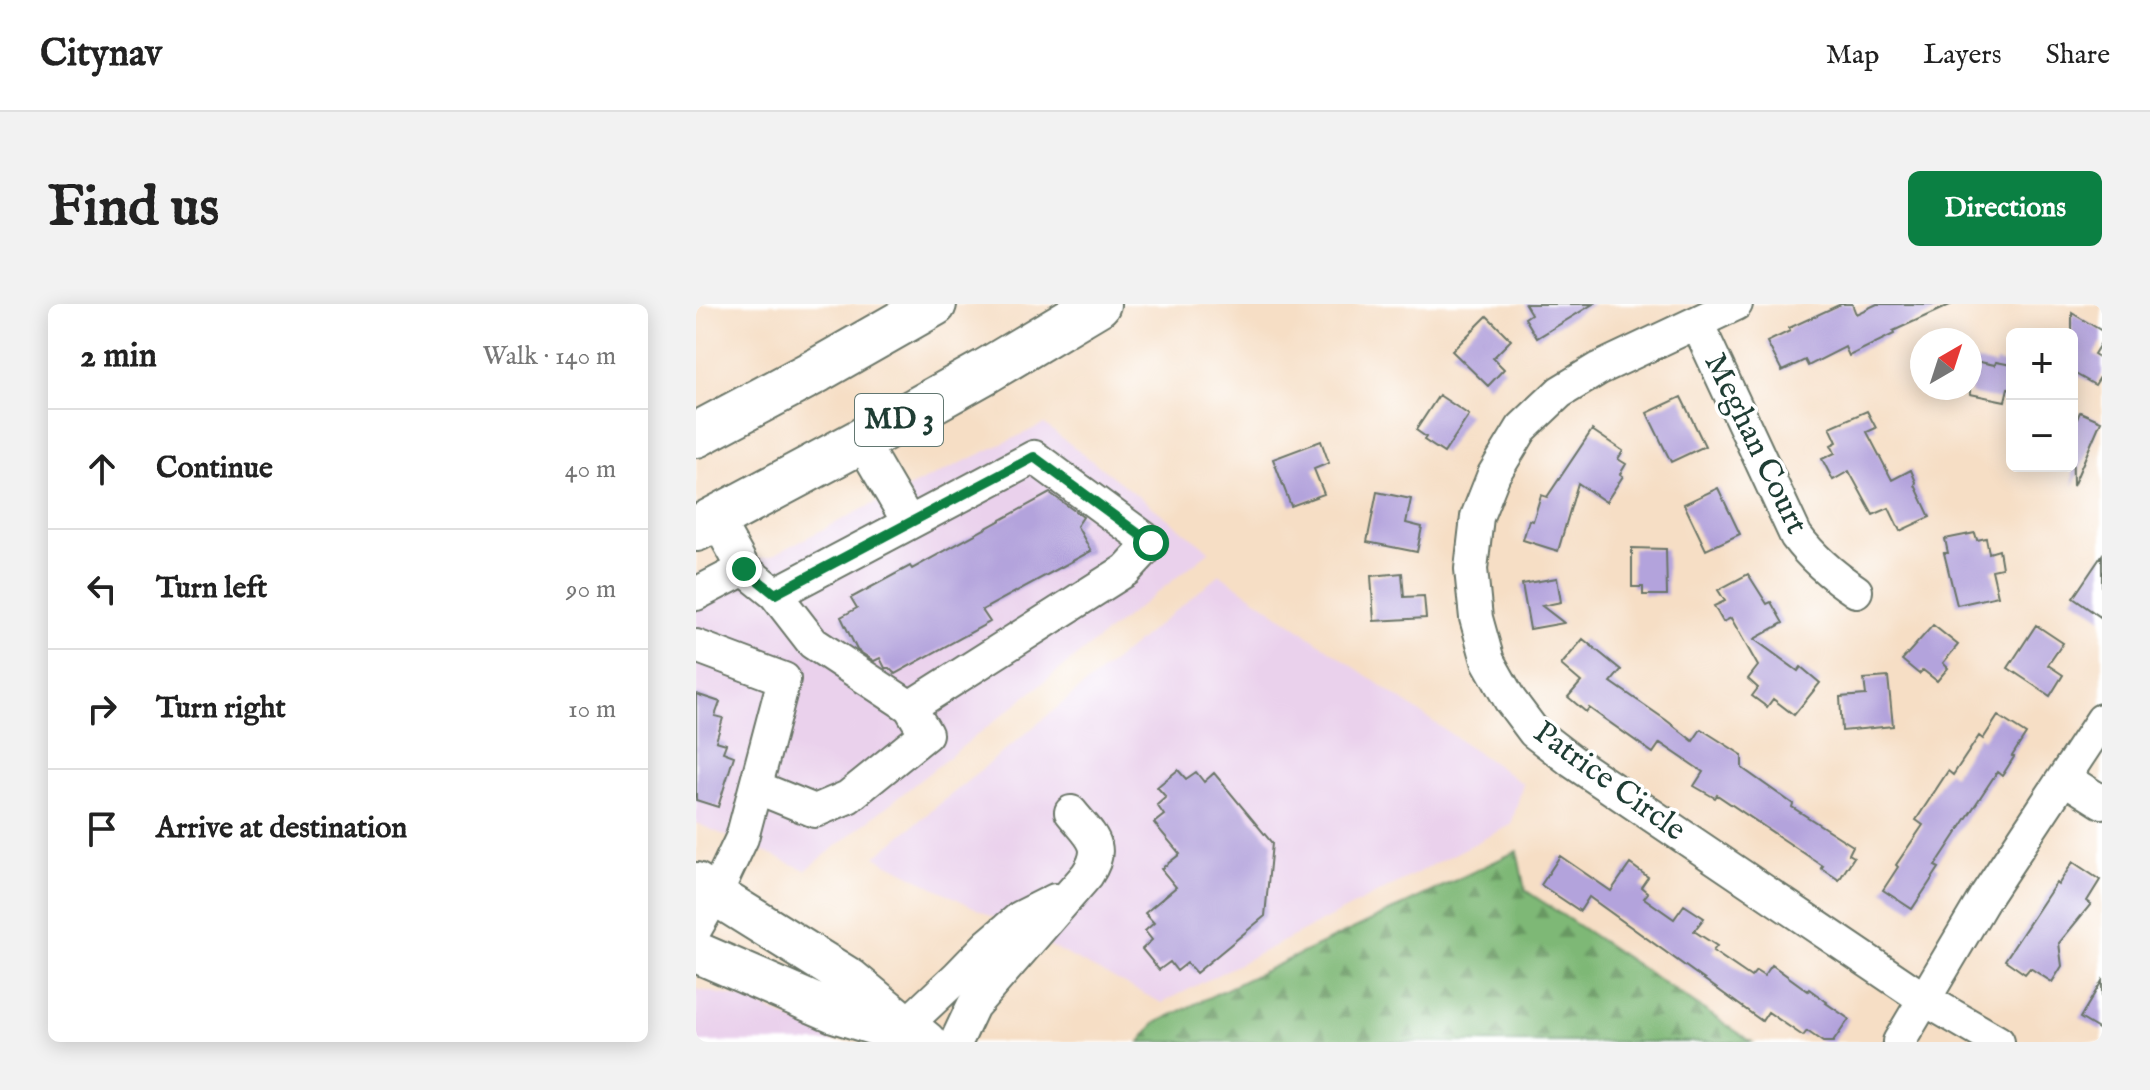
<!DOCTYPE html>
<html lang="en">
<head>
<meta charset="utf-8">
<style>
  :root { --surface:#fff; --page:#f2f2f2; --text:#222; --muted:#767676; --line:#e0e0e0; --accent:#0b8043 }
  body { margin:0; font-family:"IM FELL English",serif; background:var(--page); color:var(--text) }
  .controls { position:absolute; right:24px; top:24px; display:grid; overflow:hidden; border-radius:12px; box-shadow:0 4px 20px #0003 }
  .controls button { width:72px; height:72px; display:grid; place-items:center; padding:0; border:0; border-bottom:2px solid var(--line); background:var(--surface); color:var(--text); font:40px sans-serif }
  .compass { position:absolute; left:1214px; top:24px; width:72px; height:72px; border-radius:50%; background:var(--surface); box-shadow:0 4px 20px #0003; rotate:39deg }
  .stop { position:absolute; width:24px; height:24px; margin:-18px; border:6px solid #0b8043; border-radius:50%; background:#fff }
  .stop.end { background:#0b8043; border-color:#fff; box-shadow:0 2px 8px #0008 }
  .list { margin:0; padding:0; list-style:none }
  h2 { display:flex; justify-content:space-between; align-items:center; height:104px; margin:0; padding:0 32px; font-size:34px }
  h2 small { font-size:26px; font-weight:400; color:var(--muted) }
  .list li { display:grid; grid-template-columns:52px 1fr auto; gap:24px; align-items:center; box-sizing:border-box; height:120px; padding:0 32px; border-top:2px solid var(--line) }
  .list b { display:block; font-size:30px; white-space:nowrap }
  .list em { font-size:26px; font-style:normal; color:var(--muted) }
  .icon { flex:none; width:44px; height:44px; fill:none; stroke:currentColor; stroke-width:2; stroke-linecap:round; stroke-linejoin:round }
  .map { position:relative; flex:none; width:1406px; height:738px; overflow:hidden; border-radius:12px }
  header { display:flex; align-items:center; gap:48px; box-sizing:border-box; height:112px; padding:0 40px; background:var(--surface); border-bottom:2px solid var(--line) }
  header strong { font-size:38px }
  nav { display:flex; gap:44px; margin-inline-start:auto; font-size:28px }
  .intro { display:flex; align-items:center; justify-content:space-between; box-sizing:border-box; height:192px; padding:0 48px }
  h1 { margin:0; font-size:56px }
  .button { padding:20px 36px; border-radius:12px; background:var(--accent); color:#fff; font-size:28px; font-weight:700 }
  main { display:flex; gap:48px; padding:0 48px }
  aside { flex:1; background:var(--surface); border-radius:12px; box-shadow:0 4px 20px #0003 }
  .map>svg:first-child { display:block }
  .built { fill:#ead1ec }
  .forest { fill:url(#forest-firs); stroke:#4e7a55; stroke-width:2 }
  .building { fill:#b3a3dc }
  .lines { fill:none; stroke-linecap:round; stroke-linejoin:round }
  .minor-casing { stroke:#6a7567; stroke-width:36 }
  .major-casing { stroke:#6a7567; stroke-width:44 }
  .highway-casing { stroke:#6a7567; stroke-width:48 }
  .minor { stroke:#fff; stroke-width:32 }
  .major { stroke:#fff; stroke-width:40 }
  .highway { stroke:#fff; stroke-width:44 }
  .route { stroke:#0b8043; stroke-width:10 }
  .labels { text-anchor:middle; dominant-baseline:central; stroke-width:7; stroke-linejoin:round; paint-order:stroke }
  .shield { fill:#fff; stroke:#627771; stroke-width:2 }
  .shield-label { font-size:30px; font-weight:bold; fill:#1f3d34 }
  .street-label { font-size:32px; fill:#1f3d34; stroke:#fff }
</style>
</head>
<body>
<header>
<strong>Citynav</strong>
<nav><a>Map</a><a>Layers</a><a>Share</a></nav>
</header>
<div class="intro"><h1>Find us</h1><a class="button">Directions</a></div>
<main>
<aside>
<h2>2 min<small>Walk · 140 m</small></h2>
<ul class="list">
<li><svg class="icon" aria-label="ahead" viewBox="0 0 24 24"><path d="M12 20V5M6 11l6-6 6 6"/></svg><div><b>Continue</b></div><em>40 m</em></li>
<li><svg class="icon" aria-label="left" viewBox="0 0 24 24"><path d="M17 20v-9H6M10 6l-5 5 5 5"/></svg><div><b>Turn left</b></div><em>90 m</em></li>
<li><svg class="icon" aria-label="right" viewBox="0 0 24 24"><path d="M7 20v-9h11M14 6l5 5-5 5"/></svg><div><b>Turn right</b></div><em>10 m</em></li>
<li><svg class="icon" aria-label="arrive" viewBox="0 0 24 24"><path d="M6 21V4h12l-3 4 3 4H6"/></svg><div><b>Arrive at destination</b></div></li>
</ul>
</aside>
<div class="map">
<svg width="1406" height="738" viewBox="0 0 1406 738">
  <defs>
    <pattern id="forest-firs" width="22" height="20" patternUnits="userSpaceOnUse" patternTransform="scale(2)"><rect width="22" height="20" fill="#7eb876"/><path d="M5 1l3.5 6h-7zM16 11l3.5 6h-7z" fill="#679762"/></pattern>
  </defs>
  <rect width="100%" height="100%" fill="#fff"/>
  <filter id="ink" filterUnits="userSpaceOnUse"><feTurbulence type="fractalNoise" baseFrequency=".0125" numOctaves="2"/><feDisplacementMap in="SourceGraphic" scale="16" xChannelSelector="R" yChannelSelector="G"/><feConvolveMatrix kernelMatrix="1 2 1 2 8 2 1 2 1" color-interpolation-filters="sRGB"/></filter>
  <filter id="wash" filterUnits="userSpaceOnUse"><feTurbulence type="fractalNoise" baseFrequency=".006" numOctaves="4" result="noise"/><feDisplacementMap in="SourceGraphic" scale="32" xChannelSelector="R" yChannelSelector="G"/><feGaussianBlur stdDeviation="1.8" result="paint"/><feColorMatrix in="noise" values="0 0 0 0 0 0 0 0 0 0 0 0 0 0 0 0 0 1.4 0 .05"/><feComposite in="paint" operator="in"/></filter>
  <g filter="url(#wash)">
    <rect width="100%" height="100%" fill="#f6dec5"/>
    <path class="built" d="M 348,120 L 514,247 L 110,566 L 0,519 L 0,271 L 16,263 L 75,252 L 167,205 Z
      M 524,270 L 827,480 L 815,521 L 466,699 L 179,553 Z
      M 0,685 L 51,695 L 139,738 L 0,738 Z"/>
    <path class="forest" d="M 821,547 L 829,586 L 1056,738 L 444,738 L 459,719 Z"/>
    <g id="blocks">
      <path class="building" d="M 829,0 L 897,0 L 841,34 L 829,14 L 835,10 Z
        M 1145,0 L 1156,0 L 1160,10 L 1181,0 L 1256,0 L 1197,27 L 1198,30 L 1153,52 L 1149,43 L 1112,62 L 1109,56 L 1086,67 L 1071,38 L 1094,27 L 1093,24 Z
        M 1376,9 L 1406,27 L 1406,37 L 1398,50 L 1406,55 L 1406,70 L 1399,81 L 1376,68 Z
        M 791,12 L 815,36 L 797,54 L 808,65 L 792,82 L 756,47 Z
        M 1274,56 L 1299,61 L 1300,58 L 1316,61 L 1316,85 L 1312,84 L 1309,97 L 1274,90 Z
        M 743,91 L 773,111 L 748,149 L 728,136 L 730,133 L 720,126 Z
        M 985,93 L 1009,142 L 975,158 L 951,109 Z
        M 1171,107 L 1180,124 L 1171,128 L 1196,176 L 1215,166 L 1220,178 L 1219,181 L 1234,213 L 1204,227 L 1193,204 L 1177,211 L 1153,167 L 1137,176 L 1126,155 L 1139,149 L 1135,141 L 1141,138 L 1134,123 Z
        M 1384,108 L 1405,117 L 1377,182 L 1376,113 L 1381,115 Z
        M 896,126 L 927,147 L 922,155 L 930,160 L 924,170 L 927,172 L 910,198 L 882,179 L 862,247 L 827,236 L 833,216 L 837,217 L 845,191 L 851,193 Z
        M 625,137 L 633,159 L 618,165 L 628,190 L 595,202 L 577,155 Z
        M 1022,184 L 1044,230 L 1010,246 L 988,200 Z
        M 681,188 L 715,195 L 710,219 L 726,223 L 721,248 L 671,238 Z
        M 354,189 L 387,213 L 381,222 L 395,247 L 286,306 L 294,318 L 199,370 L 193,364 L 189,364 L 184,354 L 178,357 L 161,346 L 145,313 L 161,304 L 155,294 L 214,262 L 216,265 Z
        M 1279,229 L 1281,236 L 1290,234 L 1293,249 L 1303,246 L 1306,264 L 1296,266 L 1302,292 L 1261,301 L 1248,249 L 1252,249 L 1249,235 Z
        M 936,244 L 970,245 L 971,291 L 947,291 L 947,283 L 936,283 Z
        M 1406,251 L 1406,314 L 1377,294 Z
        M 706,269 L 708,293 L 728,292 L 730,314 L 678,317 L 675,272 Z
        M 1052,270 L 1071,300 L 1075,298 L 1087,319 L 1058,335 L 1102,367 L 1105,363 L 1124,379 L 1098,411 L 1077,395 L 1071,403 L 1056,392 L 1062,384 L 1052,375 L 1062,362 L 1035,314 L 1027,318 L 1018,302 L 1029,297 L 1022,286 Z
        M 861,274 L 865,298 L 846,302 L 868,319 L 834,325 L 826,280 Z
        M 1237,321 L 1262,341 L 1247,359 L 1252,364 L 1241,377 L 1227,366 L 1223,370 L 1206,356 Z
        M 1340,321 L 1367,339 L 1352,361 L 1367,371 L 1354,392 L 1312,364 Z
        M 887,335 L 925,366 L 915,378 L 970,416 L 997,437 L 1005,425 L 1046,451 L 1046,464 L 1097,500 L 1096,503 L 1157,542 L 1153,550 L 1158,553 L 1143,576 L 1125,564 L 1127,562 L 1021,491 L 1019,494 L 998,482 L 1007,468 L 964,439 L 957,449 L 893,404 L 890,408 L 872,393 L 885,378 L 865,361 Z
        M 1192,373 L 1197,422 L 1146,427 L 1144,393 L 1170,391 L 1168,375 Z
        M 0,390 L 24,398 L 19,412 L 27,414 L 20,437 L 30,440 L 27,448 L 38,452 L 22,503 L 0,496 Z
        M 1302,412 L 1330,430 L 1316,452 L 1318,453 L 1306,472 L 1301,468 L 1239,562 L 1243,564 L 1216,605 L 1187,586 L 1202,563 L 1200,561 L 1227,521 L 1220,516 L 1252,467 L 1257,471 L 1283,432 L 1287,435 Z
        M 482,466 L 490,475 L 500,468 L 508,478 L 518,469 L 576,539 L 569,612 L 500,669 L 491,659 L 481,667 L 474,658 L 463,666 L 446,645 L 456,636 L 449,627 L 458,619 L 449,609 L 480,583 L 465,565 L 484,550 L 458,519 L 468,511 L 461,501 L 470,493 L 461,483 Z
        M 864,552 L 915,587 L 934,560 L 952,573 L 945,583 L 952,589 L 948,594 L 978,615 L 988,601 L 1008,614 L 998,627 L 1021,642 L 1017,647 L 1055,673 L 1060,667 L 1068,672 L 1076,661 L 1112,687 L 1113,685 L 1131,698 L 1130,699 L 1153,715 L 1137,738 L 1127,738 L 1111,727 L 1107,732 L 1072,708 L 1066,717 L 893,593 L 884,607 L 845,581 Z
        M 1377,558 L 1404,576 L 1391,597 L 1395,600 L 1363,639 L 1366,662 L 1356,678 L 1334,664 L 1329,670 L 1309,656 L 1360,579 L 1362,581 Z
        M 1406,677 L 1406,727 L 1384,714 Z"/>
    </g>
  </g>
  <g filter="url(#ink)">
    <use href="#blocks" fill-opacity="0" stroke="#6a7567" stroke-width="2"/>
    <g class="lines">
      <defs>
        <path id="minor" d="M 1040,0 L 902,65 L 864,88 L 826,124 L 798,170 L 781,213 L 775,265 L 780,314 L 792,357 L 814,396 L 838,428 L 877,458 L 1228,695 L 1302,738
          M 1001,19 L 1100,232 C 1117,255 1136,271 1160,287
          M 165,137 L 213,219
          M 20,215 L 48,265 L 79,290 L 338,153 L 455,239 L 430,266 L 214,403 L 117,339 L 79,290
          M 0,290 L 48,265
          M 0,342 L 88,375 L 46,534 L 19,591 L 0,624
          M 1368,474 L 1406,498
          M 60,483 L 119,507 L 152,493 L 230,430 L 214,403
          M 210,721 L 262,672 L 292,641 L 325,613 L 359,596
          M 260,738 L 277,702 L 391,571 C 411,541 394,532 375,508
          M 1203,738 L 1289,593 L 1406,416"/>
        <path id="major" d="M 0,579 L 154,675 L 230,738
          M 0,648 L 138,708 L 208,730"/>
        <path id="highway" d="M 0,131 L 122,66 L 238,0
          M 0,225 L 165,137 L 290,67 L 402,0"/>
      </defs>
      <use href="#minor" class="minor-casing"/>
      <use href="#major" class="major-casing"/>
      <use href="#highway" class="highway-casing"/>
      <use href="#minor" class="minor"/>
      <use href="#major" class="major"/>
      <use href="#highway" class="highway"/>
    </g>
  </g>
  <g class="lines" filter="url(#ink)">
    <path class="route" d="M 48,265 L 79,290 L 338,153 L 455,239"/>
  </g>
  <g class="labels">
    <rect class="shield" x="159" y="90" width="88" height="52" rx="6"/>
    <g class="shield-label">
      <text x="203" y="116">MD 3</text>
    </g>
    <g class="street-label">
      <text transform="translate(1059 140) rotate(64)">Meghan Court</text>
      <text transform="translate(913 478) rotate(36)">Patrice Circle</text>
    </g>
  </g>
</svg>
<div class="controls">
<button>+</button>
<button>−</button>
</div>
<svg class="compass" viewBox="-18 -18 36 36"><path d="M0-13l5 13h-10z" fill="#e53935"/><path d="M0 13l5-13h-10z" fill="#767676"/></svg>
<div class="stop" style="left:455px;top:239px"></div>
<div class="stop end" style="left:48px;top:265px"></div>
</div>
</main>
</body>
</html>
